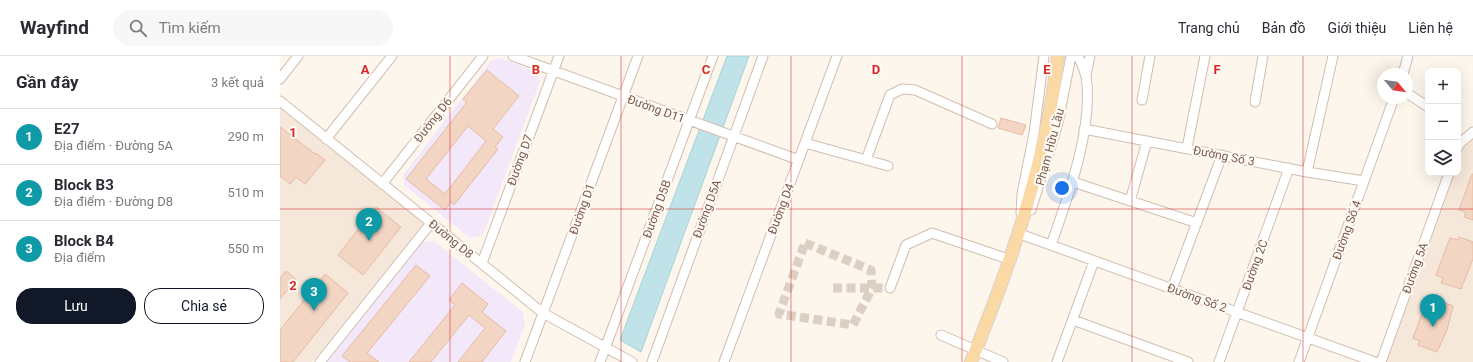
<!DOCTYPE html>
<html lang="vi">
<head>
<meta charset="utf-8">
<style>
  :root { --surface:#fff; --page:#f7f7f7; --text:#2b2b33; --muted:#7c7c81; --line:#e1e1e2; --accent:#111827 }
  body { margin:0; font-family:Roboto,sans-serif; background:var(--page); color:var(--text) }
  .controls { position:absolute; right:12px; top:12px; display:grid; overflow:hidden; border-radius:8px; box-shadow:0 4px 16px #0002 }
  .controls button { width:36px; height:36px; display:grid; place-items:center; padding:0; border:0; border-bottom:1px solid var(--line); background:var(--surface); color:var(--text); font:20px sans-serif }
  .compass { position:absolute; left:1097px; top:12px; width:36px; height:36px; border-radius:50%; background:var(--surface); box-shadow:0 4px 16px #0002; rotate:119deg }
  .you { position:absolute; left:782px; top:132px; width:14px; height:14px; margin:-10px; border:3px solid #fff; border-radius:50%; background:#1a73e8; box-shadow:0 0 0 6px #1a73e833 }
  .badge { display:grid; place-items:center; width:26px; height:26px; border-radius:50%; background:var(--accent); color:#fff; font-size:13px; font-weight:700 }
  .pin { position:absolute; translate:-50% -33px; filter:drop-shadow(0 1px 2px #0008) }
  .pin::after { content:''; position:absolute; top:21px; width:14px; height:12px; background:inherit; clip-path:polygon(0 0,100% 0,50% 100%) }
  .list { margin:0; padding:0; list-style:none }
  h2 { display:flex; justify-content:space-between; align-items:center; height:52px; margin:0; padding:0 16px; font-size:17px }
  h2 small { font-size:13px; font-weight:400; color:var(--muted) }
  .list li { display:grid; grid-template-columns:26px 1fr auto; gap:12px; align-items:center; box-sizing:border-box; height:56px; padding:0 16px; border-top:1px solid var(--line) }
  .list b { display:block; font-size:15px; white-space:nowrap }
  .list p { margin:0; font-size:13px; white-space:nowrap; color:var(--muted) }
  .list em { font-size:13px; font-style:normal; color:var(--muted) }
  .actions { display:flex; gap:8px; padding:12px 16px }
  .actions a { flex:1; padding:9px 0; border:1px solid var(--accent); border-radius:16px; text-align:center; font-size:14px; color:var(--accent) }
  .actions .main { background:var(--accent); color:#fff }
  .icon { flex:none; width:22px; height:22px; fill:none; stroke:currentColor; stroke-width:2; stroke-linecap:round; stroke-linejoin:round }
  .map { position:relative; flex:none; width:1193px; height:306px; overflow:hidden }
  header { display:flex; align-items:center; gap:24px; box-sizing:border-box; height:56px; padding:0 20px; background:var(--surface); border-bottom:1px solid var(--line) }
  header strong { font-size:19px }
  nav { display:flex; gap:22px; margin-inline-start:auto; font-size:14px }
  .search { width:280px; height:36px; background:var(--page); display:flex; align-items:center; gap:10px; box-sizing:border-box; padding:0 14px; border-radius:22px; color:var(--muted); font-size:15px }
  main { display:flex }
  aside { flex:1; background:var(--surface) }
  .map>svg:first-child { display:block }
  .residential { fill:#f5e8da }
  .education { fill:#f3e8fa }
  .water { fill:#bfe3e8; stroke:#a5d3da }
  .building { fill:#f3d5c3; stroke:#e6bba3; fill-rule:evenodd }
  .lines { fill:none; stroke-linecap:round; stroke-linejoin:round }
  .minor-tunnel { stroke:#dcd0c4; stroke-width:9; stroke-dasharray:9 4.5; stroke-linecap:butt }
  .minor-casing { stroke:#d1beb0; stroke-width:11 }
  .major-casing { stroke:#dad1cd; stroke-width:14 }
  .minor { stroke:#fff; stroke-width:9 }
  .major { stroke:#fbd9a5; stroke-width:12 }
  .grid { fill:none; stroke:#d62828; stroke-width:1; stroke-opacity:0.55 }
  .labels { text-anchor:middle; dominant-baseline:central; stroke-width:4; stroke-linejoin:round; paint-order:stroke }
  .street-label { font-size:12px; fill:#7a5c4d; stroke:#fffaf3 }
  .grid-label { font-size:13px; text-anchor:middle; font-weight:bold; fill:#d62828; stroke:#fffaf3; stroke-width:4; stroke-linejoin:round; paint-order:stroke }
</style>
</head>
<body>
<header>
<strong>Wayfind</strong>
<div class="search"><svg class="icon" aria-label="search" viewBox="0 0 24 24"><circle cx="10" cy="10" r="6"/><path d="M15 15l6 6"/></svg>Tìm kiếm</div>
<nav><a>Trang chủ</a><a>Bản đồ</a><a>Giới thiệu</a><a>Liên hệ</a></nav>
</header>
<main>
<aside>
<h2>Gần đây<small>3 kết quả</small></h2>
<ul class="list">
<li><span class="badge" style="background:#0f9aa8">1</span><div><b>E27</b><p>Địa điểm · Đường 5A</p></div><em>290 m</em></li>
<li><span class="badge" style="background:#0f9aa8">2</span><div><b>Block B3</b><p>Địa điểm · Đường D8</p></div><em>510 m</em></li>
<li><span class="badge" style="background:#0f9aa8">3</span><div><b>Block B4</b><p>Địa điểm</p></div><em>550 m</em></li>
</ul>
<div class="actions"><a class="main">Lưu</a><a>Chia sẻ</a></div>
</aside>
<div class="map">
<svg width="1193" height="306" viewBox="0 0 1193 306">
  <rect width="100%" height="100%" fill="#fdf6ec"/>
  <path class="residential" d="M 0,51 L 144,167 L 32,306 L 0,306 Z
    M 1193,82 L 1193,306 L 1105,306 L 1173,117 L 1178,117 L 1178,102 L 1182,91 Z"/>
  <path class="education" d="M 220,2 L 257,16 L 260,25 L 203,179 L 190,182 L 124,129 L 123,119 L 211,5 Z
    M 154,185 L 243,256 L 245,269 L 231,306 L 47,306 L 143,186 Z"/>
  <path class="water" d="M 447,0 L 469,0 L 361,296 L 340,284 Z"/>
  <path class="building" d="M 207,14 L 239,40 L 213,73 L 223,81 L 215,91 L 218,93 L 174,149 L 171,146 L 165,154 L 126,123 L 187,46 L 183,43 ZM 188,70 L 206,85 L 165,138 L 146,123 Z
    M 721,62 L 746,69 L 742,79 L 718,72 Z
    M 0,71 L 35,98 L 36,97 L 45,104 L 25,128 L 16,121 L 10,128 L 0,120 Z
    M 1192,118 L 1193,118 L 1193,164 L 1184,161 L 1186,156 L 1179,154 Z
    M 96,151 L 121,171 L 83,219 L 58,199 Z
    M 1179,181 L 1193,186 L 1193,203 L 1181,233 L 1161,227 L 1163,222 L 1156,219 L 1170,182 L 1178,184 Z
    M 136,209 L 150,220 L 87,297 L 99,306 L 70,306 L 62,300 Z
    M 6,215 L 16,223 L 0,243 L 0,222 Z
    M 45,218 L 68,237 L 13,306 L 0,306 L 0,274 Z
    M 182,227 L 208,248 L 202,256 L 226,275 L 202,306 L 178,306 L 205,272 L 189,259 L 151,306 L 129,306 L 175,249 L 169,244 Z
    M 1147,244 L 1155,247 L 1156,244 L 1173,250 L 1167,274 L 1157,296 L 1138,289 L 1140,285 L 1133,282 Z"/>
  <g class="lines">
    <path class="minor-tunnel" d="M 525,187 L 591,214 L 592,232 L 573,269 L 499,258 Z
      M 553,232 L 610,232"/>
    <defs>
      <path id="minor" d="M 233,0 L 519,104
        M 1123,18 L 1128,0
        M 806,19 L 810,0
        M 0,23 L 18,0
        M 1127,37 L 1148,51
        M 862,44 L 870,0
        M 0,45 L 263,257 L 352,306
        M 975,46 L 983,0
        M 804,73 L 1027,116 L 1084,125
        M 46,83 L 112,0
        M 525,87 L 608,110
        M 1178,91 L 1179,88 L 1193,76
        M 907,92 L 925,0
        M 586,104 L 610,39 L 622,33 L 635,34 L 712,68
        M 1027,116 L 1053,0
        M 793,126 L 917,167
        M 102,128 L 203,0
        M 850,145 L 867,85
        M 751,154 L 778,67 L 791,0
        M 741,157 L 742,138 L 754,77 L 764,0
        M 740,178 L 1095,306
        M 771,189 C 788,141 814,71 806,20 C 804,13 801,6 798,0
        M 202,207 L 279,0
        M 610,232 L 626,189 L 652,177 L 731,204
        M 892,233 L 942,99
        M 793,264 L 908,306
        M 661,279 L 723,306
        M 40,306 L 151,167
        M 245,306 L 358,0
        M 320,306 L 433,0
        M 372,306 L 483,0
        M 444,306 L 557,0
        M 777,306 L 814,205
        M 939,306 L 1009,112
        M 1019,306 L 1114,42
        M 1101,306 L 1169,117"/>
      <path id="major" d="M 691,306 C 731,207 766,107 778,0"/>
    </defs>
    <use href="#minor" class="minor-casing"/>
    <use href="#major" class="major-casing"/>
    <use href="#minor" class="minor"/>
    <use href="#major" class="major"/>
  </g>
  <path class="grid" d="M 170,0 L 170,306M 341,0 L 341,306M 511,0 L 511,306M 682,0 L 682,306M 852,0 L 852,306M 1023,0 L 1023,306M 0,153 L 1193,153"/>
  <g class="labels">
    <g class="street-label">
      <text transform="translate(376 53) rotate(20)">Đường D11</text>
      <text transform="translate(153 64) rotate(-52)">Đường D6</text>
      <text transform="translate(770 91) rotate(-75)">Phạm Hữu Lầu</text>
      <text transform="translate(944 100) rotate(11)">Đường Số 3</text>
      <text transform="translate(240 104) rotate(-70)">Đường D7</text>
      <text transform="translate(302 153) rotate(-70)">Đường D1</text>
      <text transform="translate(377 153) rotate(-70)">Đường D5B</text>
      <text transform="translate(427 153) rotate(-70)">Đường D5A</text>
      <text transform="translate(501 153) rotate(-69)">Đường D4</text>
      <text transform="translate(1067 174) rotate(-70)">Đường Số 4</text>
      <text transform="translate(171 183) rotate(39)">Đường D8</text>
      <text transform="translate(975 209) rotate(-70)">Đường 2C</text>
      <text transform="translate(1135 212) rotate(-70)">Đường 5A</text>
      <text transform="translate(917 242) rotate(20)">Đường Số 2</text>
    </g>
  </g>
  <g class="grid-label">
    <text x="85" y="18">A</text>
    <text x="256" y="18">B</text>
    <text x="426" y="18">C</text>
    <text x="596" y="18">D</text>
    <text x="767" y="18">E</text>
    <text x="937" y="18">F</text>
    <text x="13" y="81">1</text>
    <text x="13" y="234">2</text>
  </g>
</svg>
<div class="controls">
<button>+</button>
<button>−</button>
<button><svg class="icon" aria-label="layers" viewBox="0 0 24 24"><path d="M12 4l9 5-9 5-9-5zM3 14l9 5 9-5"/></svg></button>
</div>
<svg class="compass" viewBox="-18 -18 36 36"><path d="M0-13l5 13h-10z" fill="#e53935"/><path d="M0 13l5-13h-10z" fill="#7c7c81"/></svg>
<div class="you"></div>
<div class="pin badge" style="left:1153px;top:271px;background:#0f9aa8">1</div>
<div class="pin badge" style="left:89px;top:185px;background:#0f9aa8">2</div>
<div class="pin badge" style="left:34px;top:255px;background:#0f9aa8">3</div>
</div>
</main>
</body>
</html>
